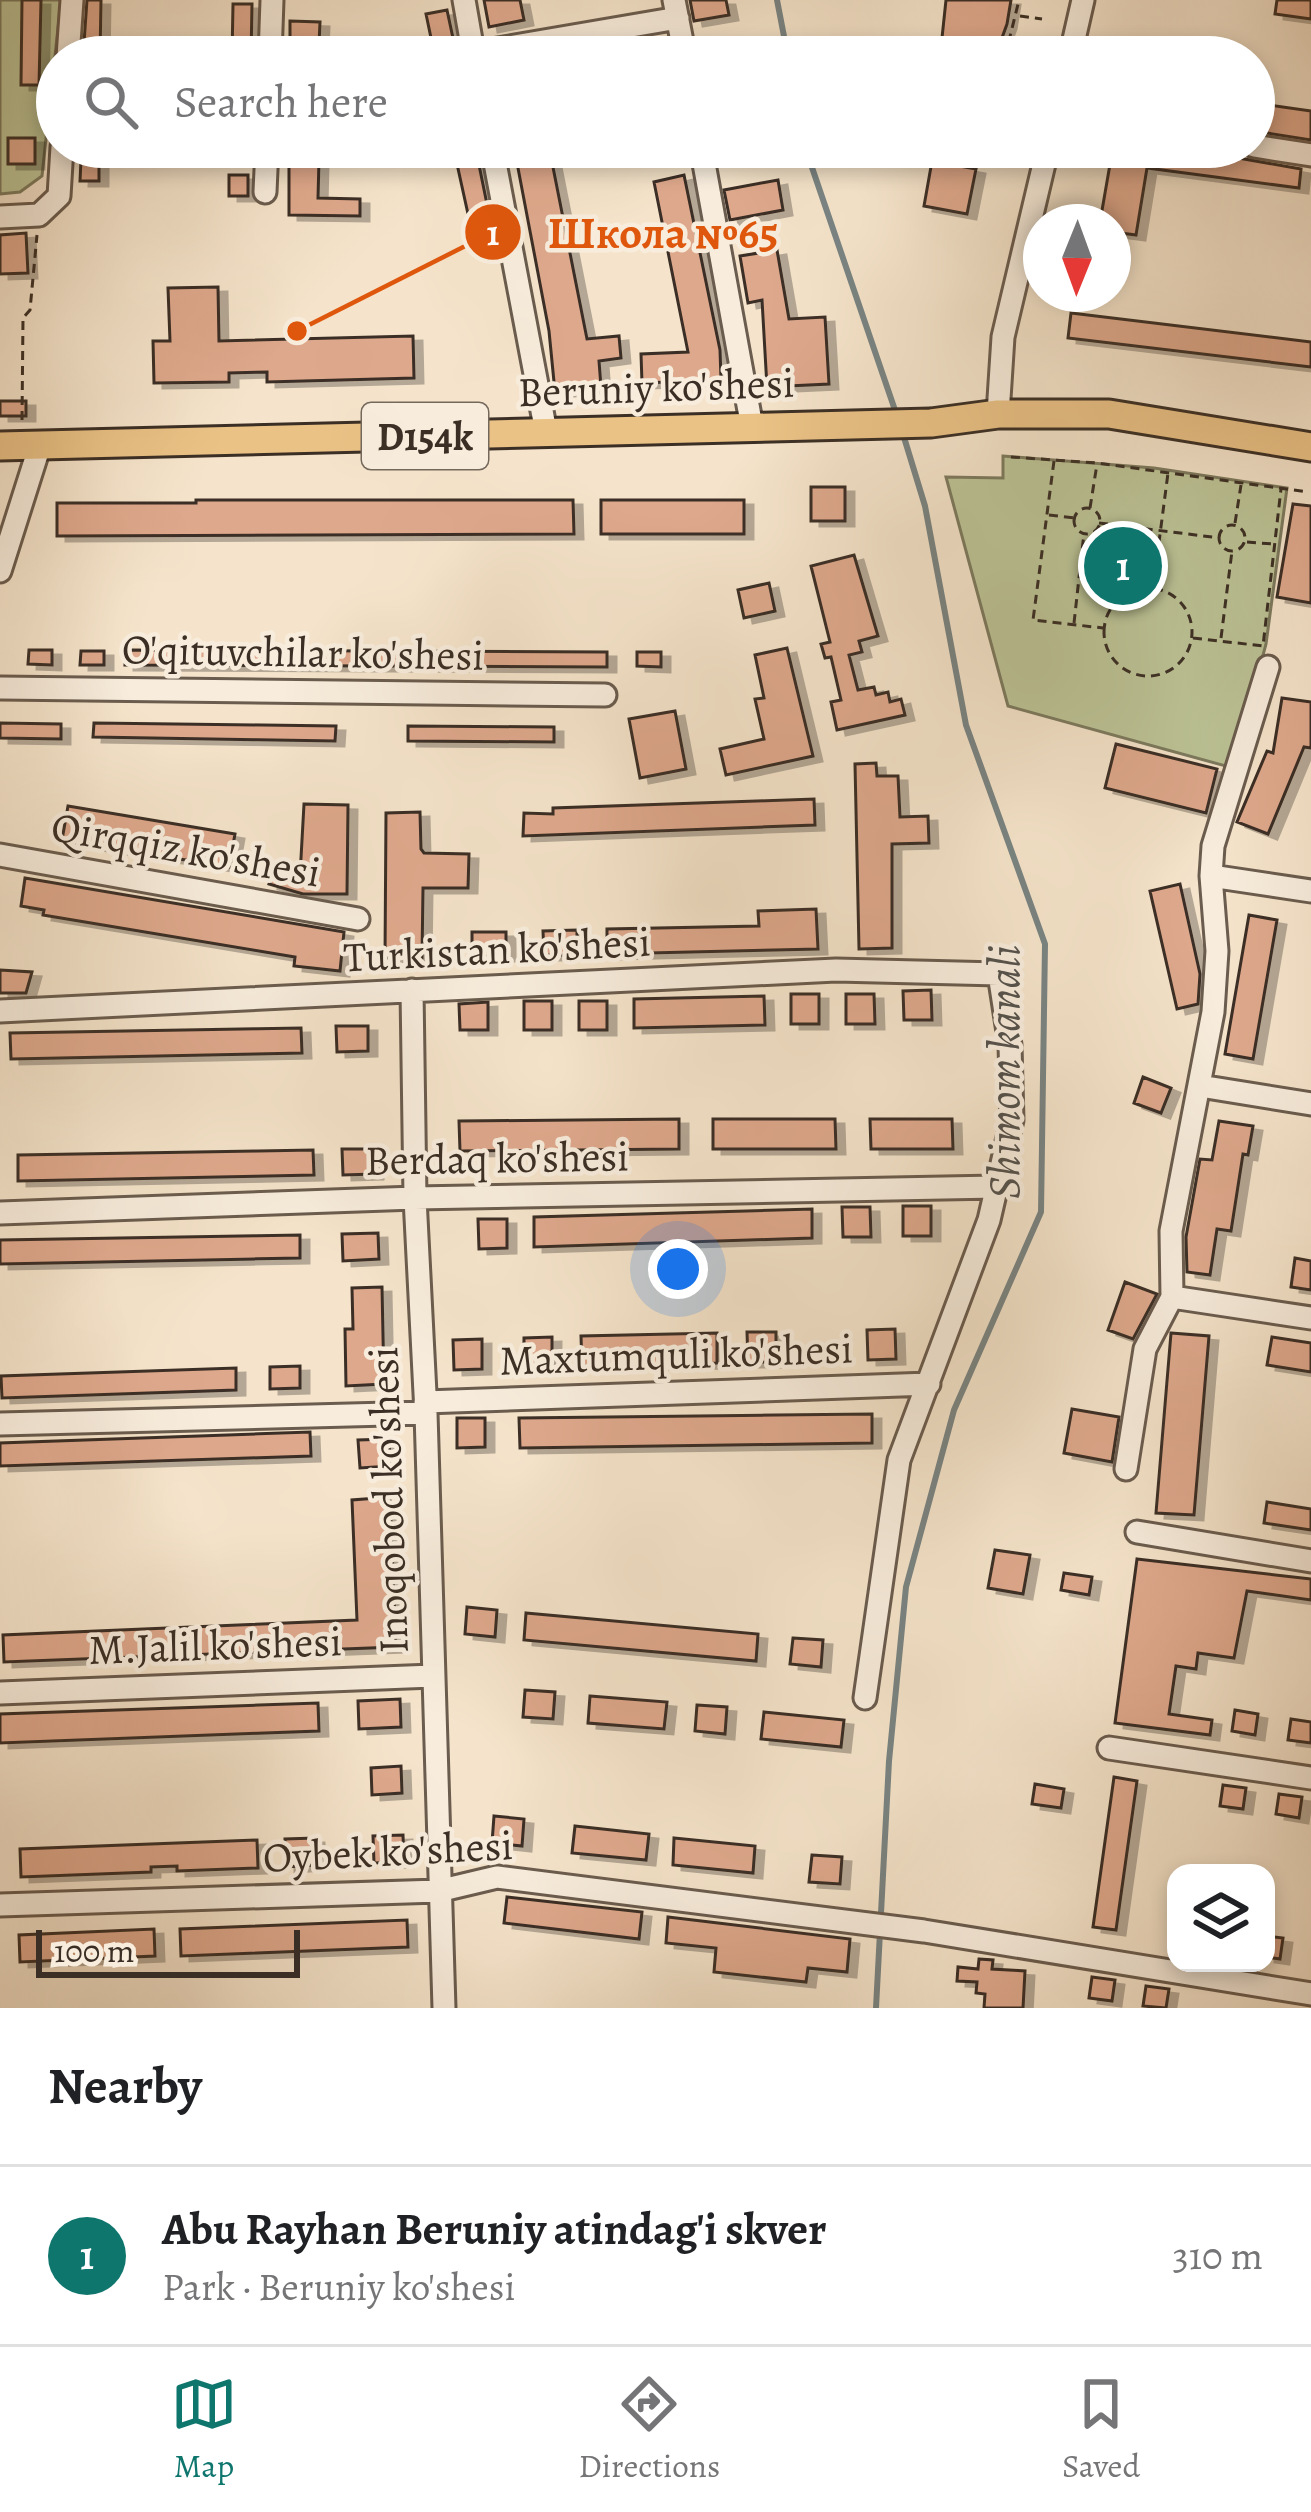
<!DOCTYPE html>
<html lang="en">
<head>
<meta charset="utf-8">
<style>
  :root { --surface:#fff; --page:#f2f2f2; --text:#202124; --muted:#757577; --line:#e0e0e0; --accent:#0f766e }
  body { margin:0; font-family:Alegreya,serif; background:var(--page); color:var(--text) }
  .controls { position:absolute; right:36px; bottom:36px; display:grid; overflow:hidden; border-radius:24px; box-shadow:0 6px 18px #0003 }
  .controls button { width:108px; height:108px; display:grid; place-items:center; padding:0; border:0; border-bottom:3px solid var(--line); background:var(--surface); color:var(--text); font:60px sans-serif }
  .compass { position:absolute; left:1023px; top:204px; width:108px; height:108px; border-radius:50%; background:var(--surface); box-shadow:0 6px 18px #0003; rotate:181deg }
  .scale { position:absolute; left:36px; bottom:30px; width:264px; box-sizing:border-box; padding-left:12px; border:6px solid #3b2f25; border-top:0; font-size:33px; line-height:42px; white-space:nowrap; color:#3b2f25; -webkit-text-stroke:9px #f8eddd; paint-order:stroke }
  .you { position:absolute; left:678px; top:1269px; width:42px; height:42px; margin:-30px; border:9px solid #fff; border-radius:50%; background:#1a73e8; box-shadow:0 0 0 18px #1a73e833 }
  .badge { display:grid; place-items:center; width:78px; height:78px; border-radius:50%; background:var(--accent); color:#fff; font-size:39px; font-weight:700 }
  .pin { position:absolute; translate:-50% -50%; border:6px solid #fff; box-shadow:0 3px 12px #0006 }
  .list { margin:0; padding:0; list-style:none }
  h2 { display:flex; justify-content:space-between; align-items:center; height:156px; margin:0; padding:0 48px; font-size:51px }
  h2 small { font-size:39px; font-weight:400; color:var(--muted) }
  .list li { display:grid; grid-template-columns:78px 1fr auto; gap:36px; align-items:center; box-sizing:border-box; height:180px; padding:0 48px; border-top:3px solid var(--line) }
  .list b { display:block; font-size:45px; white-space:nowrap }
  .list p { margin:0; font-size:39px; white-space:nowrap; color:var(--muted) }
  .list em { font-size:39px; font-style:normal; color:var(--muted) }
  .icon { flex:none; width:66px; height:66px; fill:none; stroke:currentColor; stroke-width:2; stroke-linecap:round; stroke-linejoin:round }
  .map { position:relative; flex:none; width:1311px; height:2008px; overflow:hidden }
  .search { position:absolute; background:var(--surface); box-shadow:0 6px 18px #0003; left:36px; right:36px; top:36px; height:132px; display:flex; align-items:center; gap:30px; box-sizing:border-box; padding:0 42px; border-radius:66px; color:var(--muted); font-size:45px }
  .sheet { height:336px; background:var(--surface) }
  nav { display:flex; justify-content:space-around; align-items:center; box-sizing:border-box; height:168px; border-top:3px solid var(--line); background:var(--surface); font-size:33px; color:var(--muted) }
  nav a { display:grid; justify-items:center; gap:6px }
  nav .on { color:var(--accent) }
  .map>svg:first-child { display:block }
  .green { fill:#bcc497; stroke:#7c7a5e; stroke-width:3 }
  .lines { fill:none; stroke-linecap:round; stroke-linejoin:round }
  .stream { stroke:#798483; stroke-width:6 }
  .building { fill:#dea88c; stroke:#3b2f25; stroke-width:3; filter:url(#shadow) }
  .minor-casing { stroke:#6a5c4e; stroke-width:27 }
  .major-casing { stroke:#3b2f25; stroke-width:33 }
  .path { stroke:#3b2f25; stroke-width:3; stroke-dasharray:9 6; stroke-linecap:butt }
  .minor { stroke:#f8eddd; stroke-width:21 }
  .major { stroke:#eac286; stroke-width:27 }
  .labels { text-anchor:middle; dominant-baseline:central; stroke-width:9; stroke-linejoin:round; paint-order:stroke }
  .shield { fill:#f8eddd; stroke:#74685c; stroke-width:3 }
  .shield-label { font-size:39px; font-weight:bold; fill:#3b2f25 }
  .street-label { font-size:42px; fill:#3b2f25; stroke:#f8eddd }
  .water-label { font-size:45px; font-style:italic; fill:#55524c; stroke:#f8eddd }
  .leader { fill:none; stroke:#df570d; stroke-width:4.5 }
  .callout-dot { fill:#df570d; stroke:#f8eddd; stroke-width:4.5 }
  .mark-label { font-size:36px; text-anchor:middle; font-weight:bold; fill:#fff }
  .callout-label { font-size:45px; text-anchor:middle; font-weight:bold; fill:#df570d; stroke:#f8eddd; stroke-width:9; stroke-linejoin:round; paint-order:stroke }
</style>
</head>
<body>
<div class="map">
<svg width="1311" height="2008" viewBox="0 0 1311 2008">
  <defs>
    <filter id="shadow"><feDropShadow dx="9" dy="5" stdDeviation="0" flood-color="#0004"/></filter>
  </defs>
  <rect width="100%" height="100%" fill="#f5e4cb"/>
  <filter id="stains"><feTurbulence type="fractalNoise" baseFrequency=".00167" numOctaves="4"/><feColorMatrix values="0 0 0 0 .2 0 0 0 0 .09 0 0 0 0 .02 0 0 0 .5 -.17"/></filter>
  <radialGradient id="worn" r=".72"><stop offset=".6" stop-color="#630" stop-opacity="0"/><stop offset="1" stop-color="#630" stop-opacity=".3"/></radialGradient>
  <path class="green" d="M 0,0 L 61,0 L 42,176 L 20,192 L 0,194 Z
    M 1003,456 L 1154,468 L 1287,488 L 1266,644 L 1233,768 L 1008,706 L 946,477 L 1003,478 Z"/>
  <g class="lines">
    <path class="stream" d="M 777,0 L 788,57
      M 805,147 L 897,416
      M 876,2008 L 889,1761 L 906,1587 L 954,1410 L 1041,1212 L 1045,944 L 966,725 L 925,506 L 903,434"/>
  </g>
  <path class="building" d="M 22,0 L 41,0 L 39,85 L 21,85 Z
    M 87,0 L 101,0 L 100,57 L 83,57 Z
    M 484,0 L 520,0 L 524,20 L 489,27 Z
    M 690,0 L 726,0 L 729,15 L 694,21 Z
    M 946,0 L 1011,0 L 1007,24 L 995,57 L 914,57 L 942,38 Z
    M 1277,0 L 1311,0 L 1311,19 L 1275,14 Z
    M 233,4 L 252,4 L 251,57 L 232,57 Z
    M 447,10 L 457,57 L 435,57 L 426,14 Z
    M 290,21 L 320,22 L 319,44 L 290,44 Z
    M 1254,103 L 1311,111 L 1311,140 L 1254,131 Z
    M 8,138 L 35,138 L 35,164 L 8,164 Z
    M 514,147 L 549,147 L 587,339 L 619,336 L 621,358 L 599,361 L 601,387 L 555,392 L 549,331 Z
    M 1113,147 L 1176,147 L 1301,169 L 1299,188 L 1147,168 L 1136,235 L 1113,232 L 1113,222 L 1100,222 Z
    M 81,160 L 99,160 L 99,181 L 80,181 Z
    M 289,160 L 319,160 L 318,198 L 360,199 L 360,216 L 289,215 Z
    M 478,160 L 490,219 L 470,223 L 457,164 Z
    M 932,161 L 976,169 L 967,214 L 924,206 Z
    M 229,175 L 248,175 L 248,196 L 229,196 Z
    M 684,175 L 720,350 L 721,380 L 642,383 L 641,354 L 688,352 L 654,182 Z
    M 778,180 L 783,210 L 730,220 L 724,190 Z
    M 26,233 L 28,273 L 0,274 L 0,235 Z
    M 777,250 L 789,319 L 825,317 L 829,384 L 767,387 L 762,300 L 748,303 L 740,256 Z
    M 218,287 L 219,341 L 413,336 L 414,378 L 267,382 L 267,372 L 229,373 L 229,382 L 154,383 L 153,341 L 170,341 L 168,288 Z
    M 1071,313 L 1311,342 L 1311,367 L 1068,338 Z
    M 0,401 L 26,401 L 26,416 L 0,416 Z
    M 811,487 L 845,487 L 845,521 L 811,521 Z
    M 196,500 L 573,500 L 574,534 L 57,536 L 57,503 L 196,503 Z
    M 601,500 L 744,500 L 744,534 L 601,534 Z
    M 1293,504 L 1311,506 L 1311,603 L 1277,597 Z
    M 854,555 L 878,636 L 859,641 L 862,652 L 849,655 L 858,690 L 874,687 L 876,695 L 888,692 L 890,702 L 901,699 L 905,715 L 837,730 L 831,702 L 841,700 L 831,657 L 825,658 L 821,644 L 830,642 L 811,566 Z
    M 769,583 L 775,611 L 744,618 L 738,590 Z
    M 787,648 L 813,756 L 726,775 L 720,749 L 764,739 L 755,699 L 764,698 L 755,655 Z
    M 29,650 L 52,650 L 52,665 L 28,664 Z
    M 126,650 L 607,652 L 607,667 L 125,665 Z
    M 81,651 L 104,651 L 104,665 L 80,665 Z
    M 637,652 L 661,652 L 661,667 L 637,666 Z
    M 1282,698 L 1311,702 L 1311,748 L 1304,747 L 1268,834 L 1237,822 L 1267,751 L 1273,753 Z
    M 675,711 L 686,769 L 640,778 L 629,719 Z
    M 0,723 L 61,724 L 61,739 L 0,738 Z
    M 94,723 L 336,726 L 335,741 L 93,737 Z
    M 408,726 L 554,727 L 554,742 L 408,741 Z
    M 1116,744 L 1217,769 L 1206,813 L 1105,788 Z
    M 876,763 L 877,776 L 898,776 L 900,817 L 928,816 L 929,843 L 892,844 L 892,948 L 859,949 L 855,764 Z
    M 814,799 L 815,825 L 523,836 L 524,813 L 553,814 L 553,808 Z
    M 304,804 L 348,805 L 347,894 L 303,894 L 269,884 L 274,869 L 300,876 Z
    M 68,806 L 235,834 L 229,867 L 62,840 Z
    M 420,812 L 421,849 L 424,853 L 469,854 L 468,888 L 423,888 L 422,958 L 385,958 L 386,813 Z
    M 25,878 L 344,932 L 340,971 L 294,966 L 295,957 L 43,915 L 44,910 L 21,906 Z
    M 1180,884 L 1200,974 L 1198,1004 L 1177,1009 L 1150,891 Z
    M 816,909 L 818,949 L 607,954 L 607,929 L 759,926 L 758,911 Z
    M 1249,915 L 1277,920 L 1253,1059 L 1225,1054 Z
    M 577,930 L 577,955 L 544,955 L 543,931 Z
    M 472,932 L 506,932 L 506,956 L 472,957 Z
    M 0,970 L 32,972 L 26,993 L 0,993 Z
    M 931,990 L 932,1020 L 904,1020 L 903,991 Z
    M 791,994 L 819,994 L 819,1024 L 791,1024 Z
    M 846,994 L 874,994 L 875,1024 L 846,1024 Z
    M 764,996 L 765,1025 L 634,1028 L 634,999 Z
    M 524,1001 L 552,1001 L 552,1030 L 524,1030 Z
    M 579,1001 L 607,1001 L 607,1030 L 579,1030 Z
    M 488,1002 L 488,1030 L 460,1030 L 459,1004 Z
    M 336,1026 L 368,1026 L 368,1051 L 337,1052 Z
    M 301,1028 L 302,1053 L 11,1059 L 10,1033 Z
    M 1143,1077 L 1171,1088 L 1161,1113 L 1134,1103 Z
    M 679,1119 L 679,1149 L 460,1151 L 459,1121 Z
    M 713,1119 L 835,1119 L 836,1149 L 713,1149 Z
    M 870,1119 L 952,1119 L 953,1149 L 871,1149 Z
    M 1219,1121 L 1253,1126 L 1248,1155 L 1243,1154 L 1231,1231 L 1217,1229 L 1210,1275 L 1187,1272 L 1186,1237 L 1200,1159 L 1212,1160 Z
    M 342,1149 L 374,1149 L 374,1174 L 343,1175 Z
    M 313,1150 L 314,1175 L 18,1181 L 18,1155 Z
    M 903,1206 L 931,1206 L 931,1236 L 903,1236 Z
    M 842,1207 L 870,1207 L 871,1237 L 843,1237 Z
    M 812,1209 L 812,1238 L 534,1247 L 534,1217 Z
    M 478,1219 L 507,1219 L 507,1248 L 479,1249 Z
    M 378,1233 L 379,1259 L 343,1261 L 342,1234 Z
    M 300,1235 L 300,1258 L 0,1264 L 0,1240 Z
    M 1295,1258 L 1311,1261 L 1311,1290 L 1291,1287 Z
    M 1125,1282 L 1157,1294 L 1133,1339 L 1108,1330 Z
    M 382,1287 L 384,1384 L 346,1386 L 345,1329 L 353,1329 L 352,1288 Z
    M 895,1329 L 896,1359 L 868,1360 L 867,1330 Z
    M 747,1332 L 776,1332 L 776,1362 L 748,1362 Z
    M 717,1333 L 717,1363 L 582,1366 L 581,1336 Z
    M 1171,1333 L 1209,1336 L 1194,1515 L 1156,1513 Z
    M 552,1337 L 552,1367 L 524,1367 L 524,1338 Z
    M 1272,1337 L 1311,1343 L 1311,1372 L 1267,1365 Z
    M 482,1339 L 482,1369 L 454,1370 L 453,1340 Z
    M 300,1366 L 300,1388 L 270,1389 L 270,1367 Z
    M 236,1368 L 236,1390 L 2,1398 L 1,1376 Z
    M 1072,1409 L 1119,1417 L 1112,1462 L 1064,1453 Z
    M 872,1414 L 872,1443 L 520,1448 L 519,1418 Z
    M 457,1418 L 485,1418 L 485,1447 L 457,1448 Z
    M 310,1432 L 311,1456 L 0,1466 L 0,1443 Z
    M 389,1439 L 390,1466 L 360,1468 L 358,1440 Z
    M 390,1497 L 396,1647 L 4,1662 L 3,1635 L 357,1620 L 352,1500 Z
    M 1267,1502 L 1311,1509 L 1311,1530 L 1264,1523 Z
    M 995,1550 L 1030,1555 L 1023,1594 L 988,1588 Z
    M 1137,1559 L 1311,1579 L 1311,1600 L 1247,1591 L 1234,1658 L 1198,1653 L 1196,1669 L 1176,1666 L 1169,1714 L 1212,1720 L 1210,1735 L 1115,1723 Z
    M 1064,1573 L 1092,1577 L 1089,1595 L 1061,1590 Z
    M 467,1607 L 497,1610 L 495,1637 L 465,1634 Z
    M 526,1613 L 758,1634 L 756,1661 L 524,1640 Z
    M 793,1638 L 823,1640 L 821,1667 L 790,1664 Z
    M 525,1690 L 555,1692 L 553,1719 L 523,1717 Z
    M 590,1696 L 667,1702 L 664,1729 L 588,1723 Z
    M 400,1699 L 401,1727 L 359,1729 L 358,1701 Z
    M 318,1703 L 319,1731 L 0,1743 L 0,1714 Z
    M 697,1705 L 727,1707 L 725,1734 L 695,1731 Z
    M 1235,1710 L 1258,1714 L 1255,1735 L 1232,1731 Z
    M 764,1712 L 844,1720 L 841,1747 L 761,1739 Z
    M 1291,1719 L 1311,1722 L 1311,1743 L 1288,1740 Z
    M 401,1766 L 402,1793 L 372,1795 L 371,1768 Z
    M 1114,1777 L 1137,1781 L 1116,1930 L 1093,1927 Z
    M 1035,1784 L 1064,1789 L 1061,1808 L 1032,1804 Z
    M 1223,1785 L 1246,1788 L 1243,1809 L 1220,1806 Z
    M 1279,1794 L 1302,1797 L 1299,1818 L 1276,1814 Z
    M 494,1816 L 524,1819 L 522,1846 L 492,1843 Z
    M 575,1826 L 649,1834 L 646,1860 L 572,1853 Z
    M 403,1835 L 404,1862 L 374,1863 L 373,1836 Z
    M 315,1838 L 316,1865 L 286,1867 L 285,1839 Z
    M 674,1838 L 755,1846 L 753,1873 L 673,1865 Z
    M 257,1840 L 258,1868 L 177,1871 L 177,1866 L 151,1867 L 151,1872 L 21,1877 L 20,1849 Z
    M 812,1855 L 842,1857 L 840,1884 L 809,1882 Z
    M 507,1897 L 642,1912 L 639,1939 L 504,1923 Z
    M 668,1917 L 850,1939 L 847,1972 L 808,1968 L 806,1982 L 714,1972 L 716,1948 L 666,1943 Z
    M 407,1920 L 408,1947 L 181,1956 L 180,1929 Z
    M 154,1929 L 155,1956 L 20,1962 L 19,1935 Z
    M 1266,1936 L 1283,1938 L 1280,1959 L 1266,1957 Z
    M 979,1959 L 993,1960 L 992,1969 L 1025,1971 L 1023,2008 L 984,2008 L 985,1994 L 976,1993 L 977,1982 L 957,1981 L 958,1967 L 978,1969 Z
    M 1092,1977 L 1115,1980 L 1112,2001 L 1089,1998 Z
    M 1146,1986 L 1169,1989 L 1166,2008 L 1143,2006 Z"/>
  <g class="lines">
    <defs>
      <path id="minor" d="M 464,0 L 474,57
        M 674,0 L 685,57
        M 474,53 L 678,18
        M 68,57 L 72,0
        M 270,57 L 272,0
        M 1070,57 L 1083,0
        M 1254,146 L 1311,155
        M 492,147 L 546,432
        M 701,147 L 752,427
        M 265,192 L 267,147
        M 0,217 L 39,215 L 59,196 L 62,147
        M 998,414 L 1003,337 L 1048,147
        M 0,571 L 40,445
        M 0,688 L 605,695
        M 0,855 L 358,919
        M 1211,876 L 1311,891
        M 412,990 L 415,1198 L 426,1413 L 444,2008
        M 0,1011 L 836,970 L 999,974 L 1010,1045 L 1012,1120 L 989,1220 L 899,1460 L 865,1698
        M 1200,1086 L 1311,1104
        M 0,1213 L 415,1198 L 996,1187
        M 1172,1297 L 1311,1318
        M 425,1402 L 929,1384
        M 0,1424 L 426,1413
        M 1126,1469 L 1145,1349 L 1172,1297 L 1171,1231 L 1213,1012 L 1217,951 L 1211,876 L 1213,846 L 1268,667
        M 1137,1532 L 1311,1561
        M 0,1693 L 433,1676
        M 1109,1748 L 1311,1778
        M 0,1905 L 438,1891 L 497,1877 L 924,1931 L 1311,1994"/>
      <path id="major" d="M 0,446 L 931,423 L 998,414 L 1109,414 L 1311,447"/>
    </defs>
    <use href="#minor" class="minor-casing"/>
    <use href="#major" class="major-casing"/>
    <path class="path" d="M 1020,16 L 1042,19
      M 1005,57 L 1019,0
      M 22,420 L 23,318 L 30,310 L 37,235
      M 1011,457 L 1097,463 L 1308,492
      M 1054,461 L 1033,620 L 1103,628
      M 1090,508 L 1097,464
      M1074 521a13 13 0 1 1 26 0a13 13 0 1 1-26 0Z
      M 1049,515 L 1075,518
      M 1099,523 L 1220,538
      M 1235,523 L 1241,485
      M1219 538a13 13 0 1 1 26 0a13 13 0 1 1-26 0Z
      M 1247,542 L 1273,544
      M 1153,588 L 1168,473
      M1104 632a44 44 0 1 1 88 0a44 44 0 1 1-88 0Z
      M 1074,623 L 1084,533
      M 1193,638 L 1263,646 L 1281,489
      M 1221,638 L 1232,551"/>
    <use href="#minor" class="minor"/>
    <use href="#major" class="major"/>
  </g>
  <g class="labels">
    <rect class="shield" x="362" y="403" width="126" height="66" rx="9"/>
    <g class="shield-label">
      <text x="425" y="436">D154k</text>
    </g>
    <g class="street-label">
      <text transform="translate(656 387) rotate(-2)">Beruniy ko'shesi</text>
      <text transform="translate(303 652) rotate(1)">O'qituvchilar ko'shesi</text>
      <text transform="translate(186 849) rotate(10)">Qirqqiz ko'shesi</text>
      <text transform="translate(497 949) rotate(-3)">Turkistan ko'shesi</text>
      <text transform="translate(497 1158) rotate(-1)">Berdaq ko'shesi</text>
      <text transform="translate(676 1354) rotate(-2)">Maxtumquli ko'shesi</text>
      <text transform="translate(388 1500) rotate(-92)">Inoqobod ko'shesi</text>
      <text transform="translate(215 1645) rotate(-2)">M.Jalil ko'shesi</text>
      <text transform="translate(388 1851) rotate(-3)">Oybek ko'shesi</text>
    </g>
    <g class="water-label">
      <text transform="translate(1004 1072) rotate(-90)">Shimom kanali</text>
    </g>
  </g>
  <path class="leader" d="M297 331L493 232"/>
  <g class="callout-dot">
    <circle cx="297" cy="331" r="12"/>
    <circle cx="493" cy="232" r="30"/>
  </g>
  <g class="mark-label">
    <text x="493" y="245">1</text>
  </g>
  <g class="callout-label">
    <text x="663" y="248">Школа №65</text>
  </g>
  <rect width="100%" height="100%" filter="url(#stains)"/>
  <rect width="100%" height="100%" fill="url(#worn)"/>
</svg>
<div class="controls">
<button><svg class="icon" aria-label="layers" viewBox="0 0 24 24"><path d="M12 4l9 5-9 5-9-5zM3 14l9 5 9-5"/></svg></button>
</div>
<svg class="compass" viewBox="-18 -18 36 36"><path d="M0-13l5 13h-10z" fill="#e53935"/><path d="M0 13l5-13h-10z" fill="#757577"/></svg>
<div class="scale">100 m</div>
<div class="you"></div>
<div class="pin badge" style="left:1123px;top:566px">1</div>
<div class="search"><svg class="icon" aria-label="search" viewBox="0 0 24 24"><circle cx="10" cy="10" r="6"/><path d="M15 15l6 6"/></svg>Search here</div>
</div>
<section class="sheet">
<h2>Nearby<small></small></h2>
<ul class="list">
<li><span class="badge">1</span><div><b>Abu Rayhan Beruniy atindag'i skver</b><p>Park · Beruniy ko'shesi</p></div><em>310 m</em></li>
</ul>
</section>
<nav>
<a class="on"><svg class="icon" aria-label="map" viewBox="0 0 24 24"><path d="M3 6l6-2 6 2 6-2v14l-6 2-6-2-6 2zM9 4v14M15 6v14"/></svg>Map</a>
<a><svg class="icon" aria-label="directions" viewBox="0 0 24 24"><path d="M12 3l9 9-9 9-9-9zM9 14v-3h6M13 9l2 2-2 2"/></svg>Directions</a>
<a><svg class="icon" aria-label="saved" viewBox="0 0 24 24"><path d="M7 4h10v16l-5-4-5 4z"/></svg>Saved</a>
</nav>
</body>
</html>
